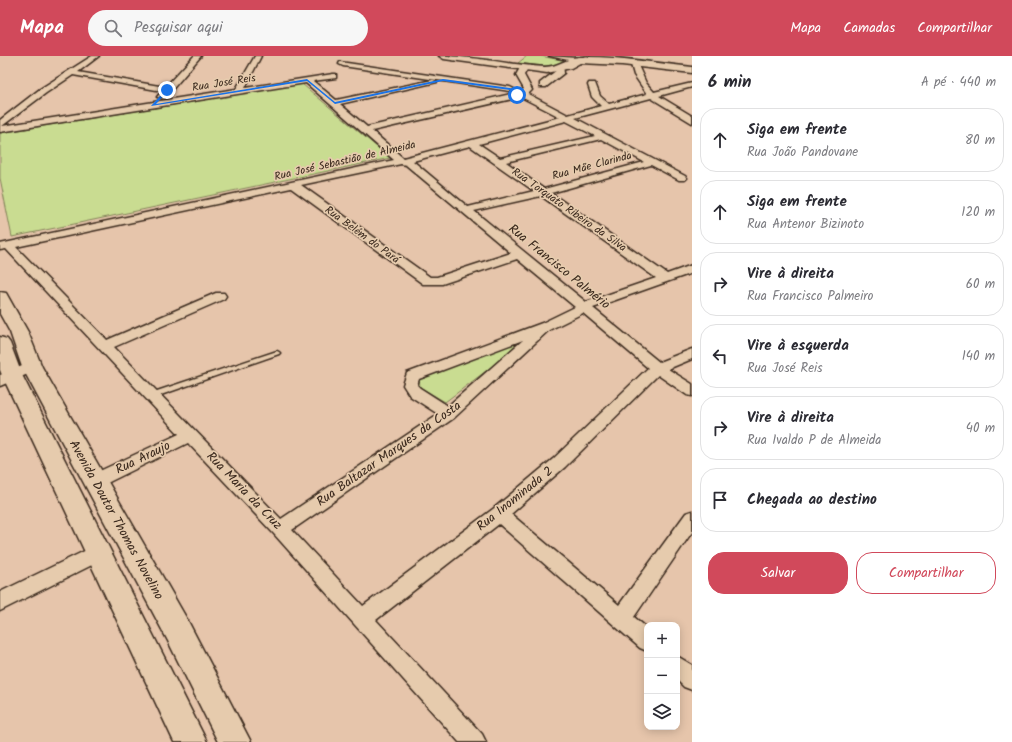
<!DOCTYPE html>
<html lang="pt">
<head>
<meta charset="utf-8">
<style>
  :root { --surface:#fff; --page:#f7f7f7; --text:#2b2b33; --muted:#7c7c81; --line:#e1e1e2; --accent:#d1495b }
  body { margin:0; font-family:Kalam,sans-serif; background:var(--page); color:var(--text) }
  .controls { position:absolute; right:12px; bottom:12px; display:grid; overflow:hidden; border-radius:8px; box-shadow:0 2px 10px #0003 }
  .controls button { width:36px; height:36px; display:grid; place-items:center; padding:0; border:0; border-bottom:1px solid var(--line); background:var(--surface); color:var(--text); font:20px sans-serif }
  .stop { position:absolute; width:12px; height:12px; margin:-9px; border:3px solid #1a73e8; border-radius:50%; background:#fff }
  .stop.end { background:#1a73e8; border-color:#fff; box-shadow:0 1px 4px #0008 }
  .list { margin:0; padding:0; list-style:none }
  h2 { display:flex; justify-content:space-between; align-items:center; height:52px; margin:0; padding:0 16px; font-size:17px }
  h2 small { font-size:13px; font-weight:400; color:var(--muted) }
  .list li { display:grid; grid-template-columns:26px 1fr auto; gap:12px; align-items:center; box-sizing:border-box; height:64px; margin:0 8px 8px; padding:0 8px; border:1px solid var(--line); border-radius:16px }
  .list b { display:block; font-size:15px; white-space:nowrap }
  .list p { margin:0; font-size:13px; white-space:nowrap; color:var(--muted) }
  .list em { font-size:13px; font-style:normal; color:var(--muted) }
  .actions { display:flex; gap:8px; padding:12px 16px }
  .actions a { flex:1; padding:9px 0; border:1px solid var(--accent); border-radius:16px; text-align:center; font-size:14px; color:var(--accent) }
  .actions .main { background:var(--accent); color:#fff }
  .icon { flex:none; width:22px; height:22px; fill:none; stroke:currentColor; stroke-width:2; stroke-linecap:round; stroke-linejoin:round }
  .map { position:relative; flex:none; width:692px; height:686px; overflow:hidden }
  header { display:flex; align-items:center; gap:24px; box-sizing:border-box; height:56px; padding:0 20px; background:var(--accent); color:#fff }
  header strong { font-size:19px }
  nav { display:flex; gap:22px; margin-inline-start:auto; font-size:14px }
  .search { width:280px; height:36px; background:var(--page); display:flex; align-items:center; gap:10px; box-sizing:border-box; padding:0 14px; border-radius:22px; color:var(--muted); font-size:15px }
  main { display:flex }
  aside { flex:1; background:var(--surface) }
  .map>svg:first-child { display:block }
  .green { fill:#c9dc91; stroke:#828358 }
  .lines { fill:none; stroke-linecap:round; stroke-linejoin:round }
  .lane-casing { stroke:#3b2a1e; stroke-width:3 }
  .street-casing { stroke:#3b2a1e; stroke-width:3 }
  .secondary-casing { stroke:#3b2a1e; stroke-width:3 }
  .lane { fill:#e6cbad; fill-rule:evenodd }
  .street { fill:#e6cbad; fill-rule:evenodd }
  .secondary { fill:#e6cbad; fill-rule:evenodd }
  .route { fill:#1a73e8 }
  .labels { text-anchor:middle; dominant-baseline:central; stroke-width:3.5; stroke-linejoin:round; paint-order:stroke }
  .far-street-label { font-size:11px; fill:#3b2a1e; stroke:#e6cbad }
  .street-label { font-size:13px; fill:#3b2a1e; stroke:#e6cbad }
</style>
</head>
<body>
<header>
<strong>Mapa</strong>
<div class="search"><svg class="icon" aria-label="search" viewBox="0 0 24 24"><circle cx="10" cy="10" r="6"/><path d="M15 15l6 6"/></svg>Pesquisar aqui</div>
<nav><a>Mapa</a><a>Camadas</a><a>Compartilhar</a></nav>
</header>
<main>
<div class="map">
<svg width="692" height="686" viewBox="0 0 692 686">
  <rect width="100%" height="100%" fill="#e6c5ab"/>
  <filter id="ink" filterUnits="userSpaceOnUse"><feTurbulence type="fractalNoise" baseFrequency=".025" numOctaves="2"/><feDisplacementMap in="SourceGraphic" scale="8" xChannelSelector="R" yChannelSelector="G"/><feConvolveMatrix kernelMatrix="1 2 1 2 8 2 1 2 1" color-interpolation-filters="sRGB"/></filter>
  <g filter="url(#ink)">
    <path class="green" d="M 527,0 L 540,0 L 567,5 C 552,13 535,9 518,7 Z
      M 302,28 L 390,102 L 12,181 L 0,122 L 0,77 Z
      M 529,279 L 527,284 L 445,346 L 420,331 L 419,321 Z"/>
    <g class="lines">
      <defs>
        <path id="lane" d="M 277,295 L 279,296 L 280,297 L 279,298 L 155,341 L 151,341 L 150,339 L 151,337 Z"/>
        <path id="street" d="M 92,0 L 99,0 L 78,16 L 165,31 L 194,0 L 201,0 L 164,43 L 157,41 L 162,35 L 73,19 L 46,37 L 2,70 L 236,33 L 255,0 L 261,0 L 245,32 L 333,18 L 336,18 L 336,22 L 313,25 L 336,44 L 433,24 L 437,26 L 340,48 L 367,71 L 519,36 L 524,33 L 516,19 L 521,10 L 524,10 L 528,12 L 524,19 L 532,34 L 528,38 L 568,59 L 601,50 L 592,41 L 588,29 L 589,27 L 595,27 L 600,40 L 609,48 L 647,38 L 634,19 L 630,5 L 636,5 L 646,27 L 654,36 L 692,27 L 692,31 L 659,40 L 692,60 L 692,67 L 651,42 L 575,62 L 685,120 L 687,122 L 685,124 L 679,124 L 651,109 L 551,137 L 667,218 L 692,209 L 692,217 L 593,252 L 659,306 L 692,293 L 692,303 L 668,313 L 692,328 L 692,340 L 687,339 L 658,319 L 565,411 L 511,458 L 619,549 L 686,457 L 692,455 L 692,476 L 634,561 L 647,572 L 647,595 L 640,592 L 499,468 L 376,564 L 482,678 L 486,686 L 459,686 L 274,478 L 188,387 L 101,430 L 95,432 L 89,430 L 87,425 L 89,420 L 179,378 L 6,193 L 0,194 L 0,188 L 394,104 L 306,27 L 0,76 L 0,64 L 40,33 ZM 521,41 L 560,61 L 403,102 L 372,75 ZM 566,65 L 595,80 L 500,102 L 479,88 ZM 601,83 L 644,106 L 544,133 L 506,106 ZM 470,90 L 534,135 L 468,151 L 413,105 ZM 401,108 L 406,109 L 511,197 L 437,221 L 430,221 L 301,129 ZM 291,132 L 423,228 L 442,228 L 517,203 L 575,251 L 542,267 L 407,317 L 403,329 L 410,340 L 438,358 L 281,463 L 114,291 L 224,243 L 226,240 L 224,237 L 216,237 L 107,284 L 16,191 ZM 541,140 L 656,222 L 586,246 L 474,155 ZM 583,257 L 648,312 L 553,403 L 493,453 L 363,550 L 292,474 L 454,362 L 549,274 ZM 523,284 L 448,350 L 420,332 L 417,329 L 419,323 Z
          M 549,0 L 577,2 L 589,0 L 578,6 Z
          M 340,6 L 510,31 L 514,33 L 510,35 L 343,10 L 339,8 Z
          M 557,9 L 563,9 L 564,17 L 546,31 L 540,31 L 540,27 L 557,14 Z
          M 32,306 L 37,308 L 39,311 L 37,314 L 0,330 L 0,319 Z
          M 99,488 L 106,490 L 108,496 L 106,502 L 0,555 L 0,536 Z
          M 677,600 L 692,609 L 692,634 L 684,631 L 677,624 Z"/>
        <path id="secondary" d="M 439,0 C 475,0 509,9 545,11 C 558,11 569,1 580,1 C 617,0 655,7 692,11 L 692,17 L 622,9 L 580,7 L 571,12 L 547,17 L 444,3 Z
          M 0,236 L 6,237 L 28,276 L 42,311 L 188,565 L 251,686 L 218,686 L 168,585 L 22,311 L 10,276 L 0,258 Z
          M 0,281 L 7,283 L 10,287 L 22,319 L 207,686 L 174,686 L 2,319 L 0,314 Z"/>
      </defs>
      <use href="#lane" class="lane-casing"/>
      <use href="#street" class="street-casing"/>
      <use href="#secondary" class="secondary-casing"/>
      <use href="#lane" class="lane"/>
      <use href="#street" class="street"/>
      <use href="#secondary" class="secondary"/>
    </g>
  </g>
  <path class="route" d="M 307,23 L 335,46 L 443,23 L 510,32 L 524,38 L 517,40 L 515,39 L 518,38 L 510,34 L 443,25 L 335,48 L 307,25 L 151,50 L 167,32 L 169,34 L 156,48 Z"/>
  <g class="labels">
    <g class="far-street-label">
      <text transform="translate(224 27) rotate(-9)">Rua José Reis</text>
      <text transform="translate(345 105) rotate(-13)">Rua José Sebastião de Almeida</text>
      <text transform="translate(592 110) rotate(-15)">Rua Mãe Clarinda</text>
      <text transform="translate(569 154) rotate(35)">Rua Torquato Ribeiro da Silva</text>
      <text transform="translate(362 179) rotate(36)">Rua Belém do Pará</text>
    </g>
    <g class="street-label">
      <text transform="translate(559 211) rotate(39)">Rua Francisco Palmério</text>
      <text transform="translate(389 398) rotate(-35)">Rua Baltazar Marques da Costa</text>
      <text transform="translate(143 402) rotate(-26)">Rua Araujo</text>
      <text transform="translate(244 435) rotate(46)">Rua Maria da Cruz</text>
      <text transform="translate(515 443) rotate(-39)">Rua Inominada 2</text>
      <text transform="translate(116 464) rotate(61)">Avenida Doutor Thomas Novelino</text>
    </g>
  </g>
</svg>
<div class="controls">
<button>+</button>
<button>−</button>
<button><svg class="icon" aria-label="layers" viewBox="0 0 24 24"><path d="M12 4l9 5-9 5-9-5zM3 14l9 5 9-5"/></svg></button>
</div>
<div class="stop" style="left:517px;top:39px"></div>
<div class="stop end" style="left:167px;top:34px"></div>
</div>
<aside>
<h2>6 min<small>A pé · 440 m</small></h2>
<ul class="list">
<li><svg class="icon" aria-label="ahead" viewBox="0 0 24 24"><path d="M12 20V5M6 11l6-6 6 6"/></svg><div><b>Siga em frente</b><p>Rua João Pandovane</p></div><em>80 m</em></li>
<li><svg class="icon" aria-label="ahead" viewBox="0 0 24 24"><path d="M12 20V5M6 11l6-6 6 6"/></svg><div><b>Siga em frente</b><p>Rua Antenor Bizinoto</p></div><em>120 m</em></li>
<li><svg class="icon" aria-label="right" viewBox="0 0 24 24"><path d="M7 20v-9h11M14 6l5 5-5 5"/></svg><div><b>Vire à direita</b><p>Rua Francisco Palmeiro</p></div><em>60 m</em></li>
<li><svg class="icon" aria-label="left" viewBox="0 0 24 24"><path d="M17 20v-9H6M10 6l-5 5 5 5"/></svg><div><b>Vire à esquerda</b><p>Rua José Reis</p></div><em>140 m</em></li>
<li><svg class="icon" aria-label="right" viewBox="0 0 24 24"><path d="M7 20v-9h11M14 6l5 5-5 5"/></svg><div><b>Vire à direita</b><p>Rua Ivaldo P de Almeida</p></div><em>40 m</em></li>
<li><svg class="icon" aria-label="arrive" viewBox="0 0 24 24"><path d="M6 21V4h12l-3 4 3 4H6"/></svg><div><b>Chegada ao destino</b></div></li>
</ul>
<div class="actions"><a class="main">Salvar</a><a>Compartilhar</a></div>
</aside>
</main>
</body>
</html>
